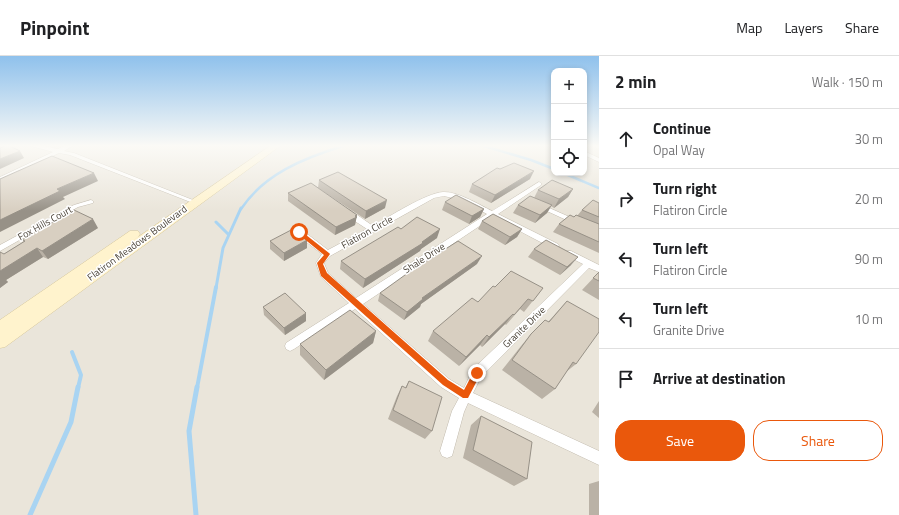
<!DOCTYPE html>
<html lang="en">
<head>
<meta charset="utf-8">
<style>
  :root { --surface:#fff; --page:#f6f6f6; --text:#202124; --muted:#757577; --line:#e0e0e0; --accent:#ea580c }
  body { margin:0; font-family:"Titillium Web",sans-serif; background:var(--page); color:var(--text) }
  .controls { position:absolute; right:12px; top:12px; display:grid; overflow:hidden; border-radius:8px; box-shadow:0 2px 6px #0003 }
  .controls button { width:36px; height:36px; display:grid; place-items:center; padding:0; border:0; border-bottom:1px solid var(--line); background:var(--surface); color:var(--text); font:20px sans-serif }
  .stop { position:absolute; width:12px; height:12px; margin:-9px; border:3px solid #ea580c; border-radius:50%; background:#fff }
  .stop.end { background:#ea580c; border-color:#fff; box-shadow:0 1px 4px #0008 }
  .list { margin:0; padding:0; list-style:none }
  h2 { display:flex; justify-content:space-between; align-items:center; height:52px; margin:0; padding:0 16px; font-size:17px }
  h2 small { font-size:13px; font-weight:400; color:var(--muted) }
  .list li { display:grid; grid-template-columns:26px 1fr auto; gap:12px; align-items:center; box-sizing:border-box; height:60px; padding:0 16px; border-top:1px solid var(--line) }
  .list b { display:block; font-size:15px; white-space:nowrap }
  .list p { margin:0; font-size:13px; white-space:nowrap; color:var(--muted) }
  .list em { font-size:13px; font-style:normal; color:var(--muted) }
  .actions { display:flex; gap:8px; padding:12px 16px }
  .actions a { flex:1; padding:9px 0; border:1px solid var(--accent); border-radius:16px; text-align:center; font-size:14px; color:var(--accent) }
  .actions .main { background:var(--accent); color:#fff }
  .icon { flex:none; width:22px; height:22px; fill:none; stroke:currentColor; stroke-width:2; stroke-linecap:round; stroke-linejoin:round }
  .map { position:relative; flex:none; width:599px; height:459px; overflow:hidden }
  header { display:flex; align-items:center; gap:24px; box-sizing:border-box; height:56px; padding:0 20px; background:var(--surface); border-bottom:1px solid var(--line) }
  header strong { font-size:19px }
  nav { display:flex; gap:22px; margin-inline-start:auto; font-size:14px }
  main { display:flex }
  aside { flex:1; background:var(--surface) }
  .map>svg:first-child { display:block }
  .residential { fill:#eae5da }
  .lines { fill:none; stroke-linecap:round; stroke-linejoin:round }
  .stream-far3 { stroke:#a9d4f2; stroke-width:2.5 }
  .stream-far2 { stroke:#a9d4f2; stroke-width:3 }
  .stream-far1 { stroke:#a9d4f2; stroke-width:4 }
  .stream { stroke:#a9d4f2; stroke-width:5 }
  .street-casing { stroke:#c2bbae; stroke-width:1 }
  .secondary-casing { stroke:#d6c79b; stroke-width:1 }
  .street { fill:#fff; fill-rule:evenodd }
  .secondary { fill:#fff3cd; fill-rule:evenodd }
  .wall { fill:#bab2a6 }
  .shaded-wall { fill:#979187 }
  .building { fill:#d8cfc1; stroke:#979187 }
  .route { fill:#ea580c }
  .labels { text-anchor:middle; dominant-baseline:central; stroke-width:3; stroke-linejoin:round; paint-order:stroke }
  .street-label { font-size:10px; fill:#4b4439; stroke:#fff }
</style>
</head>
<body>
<header>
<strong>Pinpoint</strong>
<nav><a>Map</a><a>Layers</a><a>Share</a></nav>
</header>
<main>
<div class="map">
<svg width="599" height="459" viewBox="0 0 599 459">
  <rect width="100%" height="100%" fill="#f6f3ec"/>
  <path class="residential" d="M 0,90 L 554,90 L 554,117 L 584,117 L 584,90 L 593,90 L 599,93 L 599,459 L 0,459 Z"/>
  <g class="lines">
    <path class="stream-far3" d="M 484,90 L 531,104 L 554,113
      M 563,117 L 599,132
      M 241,153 C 264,118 304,102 343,90"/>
    <path class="stream-far2" d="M 216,166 L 228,178
      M 216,232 L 223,192 L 241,152"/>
    <path class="stream-far1" d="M 72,296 L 81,319 L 78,332
      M 197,332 L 216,231"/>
    <path class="stream" d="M 30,459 L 71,366 L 78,331
      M 196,459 L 189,375 L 197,331"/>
    <defs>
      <path id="street" d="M 31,90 L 44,90 L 58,93 L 64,90 L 72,90 L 64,95 L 74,97 L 198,146 L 197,147 L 193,147 L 70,99 L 59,97 L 0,125 L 0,121 L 53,96 Z
        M 584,95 L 599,102 L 599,106 L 584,99 Z
        M 539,126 L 541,127 L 541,129 L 498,158 L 558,188 L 559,190 L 558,192 L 552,192 L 493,161 L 363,248 L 449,323 L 464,332 L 473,313 L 583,208 L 565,199 L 564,197 L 565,195 L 571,195 L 599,209 L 599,216 L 589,212 L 481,321 L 473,337 L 599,395 L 599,409 L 468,347 L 464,356 L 452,400 L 447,402 L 442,400 L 440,395 L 452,355 L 459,342 L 441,331 L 355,253 L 294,293 L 290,295 L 286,293 L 285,290 L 286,287 L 349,247 L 321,221 L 316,207 L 322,198 L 296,178 L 295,176 L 296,174 L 302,174 L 328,194 L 367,173 L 344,158 L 344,154 L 350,154 L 373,170 C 389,161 426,137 443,136 C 457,135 480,149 492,155 ZM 444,140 L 461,144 L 487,158 L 356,242 L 328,217 L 324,207 L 330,200 L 434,142 Z
        M 91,144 L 93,145 L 93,147 L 78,151 L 0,195 L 0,189 L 74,149 Z
        M 538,147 L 599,174 L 599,179 L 536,150 L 536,148 Z"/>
      <path id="secondary" d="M 270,90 L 280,90 L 5,291 L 0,292 L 0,264 L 130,175 L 138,175 L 140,178 L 138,181 L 99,208 Z"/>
    </defs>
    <use href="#street" class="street-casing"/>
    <use href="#secondary" class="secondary-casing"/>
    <use href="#street" class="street"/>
    <use href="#secondary" class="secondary"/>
  </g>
  <path class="wall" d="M 530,123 L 491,147 L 469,136 L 472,128 Z
    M 319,124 L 385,152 L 365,163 L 318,132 Z
    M 573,133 L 568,141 L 554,152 L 551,150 L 547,157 L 535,167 L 513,157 L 518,149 L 534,142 L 538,134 Z
    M 288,137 L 357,159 L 355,169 L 335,179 L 288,145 Z
    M 445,146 L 484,153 L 480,161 L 469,168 L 442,154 Z
    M 599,147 L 599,197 L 553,176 L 559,168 L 574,161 L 577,160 L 582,154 Z
    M 482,165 L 522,173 L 517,181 L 505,189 L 478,173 Z
    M 98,172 L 48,203 L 43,201 L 6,224 L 8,226 L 0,232 L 4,198 L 24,186 L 22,184 Z
    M 437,182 L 421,193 L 420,195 L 363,232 L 340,213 L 341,205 Z
    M 270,185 L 307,192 L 284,205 L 270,193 Z
    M 534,193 L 571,209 L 560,219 L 528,201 Z
    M 477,208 L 421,248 L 420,251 L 404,264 L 378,245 L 380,237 Z
    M 599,216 L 599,244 L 582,234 Z
    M 495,231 L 543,232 L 524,256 L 520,253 L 506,269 L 505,268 L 482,291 L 480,289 L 459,310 L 428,285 L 433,275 L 478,246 Z
    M 567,245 L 576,308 L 566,316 L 555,333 L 542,343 L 502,314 L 521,290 L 531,278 L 548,266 Z
    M 263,251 L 306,265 L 285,279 L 264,259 Z
    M 376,275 L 373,287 L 324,324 L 300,299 L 300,288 Z
    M 409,325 L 432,375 L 425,383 L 388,363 L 397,340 L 402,330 L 405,332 Z
    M 599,345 L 599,362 L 592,356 Z
    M 481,360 L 527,423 L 514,430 L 463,402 L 471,369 Z
    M 599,425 L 599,459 L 589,459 L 589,428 Z"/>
  <path class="shaded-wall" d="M 20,95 L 24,102 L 0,113 L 0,103 Z
    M 534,115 L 530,123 L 491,147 L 495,139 Z
    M 94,117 L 98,125 L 63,141 L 65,143 L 0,176 L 0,164 L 57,133 Z
    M 573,133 L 568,141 L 554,152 L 559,143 Z
    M 387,144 L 385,152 L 365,163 L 366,155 Z
    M 552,149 L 547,157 L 535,167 L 540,159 Z
    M 484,153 L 480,161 L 469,168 L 472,160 Z
    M 357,159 L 355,169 L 335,179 L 336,171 Z
    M 93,163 L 98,172 L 48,203 L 42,195 Z
    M 440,173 L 437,182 L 421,193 L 420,195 L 363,232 L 365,223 Z
    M 522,173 L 517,181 L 505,189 L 510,181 Z
    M 307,184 L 307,192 L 284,205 L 284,197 Z
    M 37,192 L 43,201 L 6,224 L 8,226 L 0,232 L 0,215 Z
    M 482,200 L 477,208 L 421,248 L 420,251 L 404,264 L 407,256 L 422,242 Z
    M 578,201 L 571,209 L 560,219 L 567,211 Z
    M 306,257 L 306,265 L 285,279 L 284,272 Z
    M 513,258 L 505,268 L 482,291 L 489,281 Z
    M 376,275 L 373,287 L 324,324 L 326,314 Z
    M 487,279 L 480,289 L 459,310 L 466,301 Z"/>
  <path class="building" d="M 5,90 L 10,90 L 20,95 L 0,103 L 0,92 Z
    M 52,100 L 94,117 L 57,133 L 60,135 L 0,164 L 0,123 Z
    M 514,107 L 534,115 L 495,139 L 472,128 L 497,112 L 500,113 Z
    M 338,116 L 387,144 L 366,155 L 319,124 Z
    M 552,124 L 573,133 L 559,143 L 538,134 Z
    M 311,127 L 357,159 L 355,160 L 357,161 L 336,171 L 288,137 Z
    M 456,139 L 484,153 L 472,160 L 445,146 Z
    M 530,140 L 552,149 L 540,159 L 518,149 Z
    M 593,144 L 599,147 L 599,161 L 582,154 Z
    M 74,154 L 93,163 L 42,195 L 37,192 L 0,215 L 0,196 L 4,198 L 25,185 L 22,184 Z
    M 493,158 L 522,173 L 510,181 L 482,165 Z
    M 570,159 L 574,161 L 576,159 L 599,168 L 599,186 L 559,168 Z
    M 417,161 L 440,173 L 422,186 L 423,187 L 365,223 L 341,205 L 398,171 L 401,173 Z
    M 293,173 L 307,184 L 284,197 L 270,185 Z
    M 546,184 L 578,201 L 567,211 L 534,193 Z
    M 458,185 L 482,200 L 422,242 L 423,243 L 407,256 L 380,237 L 405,219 Z
    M 511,215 L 543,232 L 533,245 L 528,243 L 514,259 L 513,258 L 489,281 L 487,279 L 466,301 L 433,275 L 472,242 L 478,246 L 493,230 L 495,231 Z
    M 599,216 L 599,225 L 593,222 Z
    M 285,237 L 306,257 L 284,272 L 263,251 Z
    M 567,245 L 599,263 L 599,276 L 576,308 L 573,306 L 555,333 L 512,304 L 531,278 L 545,264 L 549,266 Z
    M 350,254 L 376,275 L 326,314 L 300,288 Z
    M 409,325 L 442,341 L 432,375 L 393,354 L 402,330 L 406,332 Z
    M 481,360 L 532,386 L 527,423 L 473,394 Z"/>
  <linearGradient id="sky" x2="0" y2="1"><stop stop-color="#8fc1ec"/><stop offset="0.58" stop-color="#fbfaf6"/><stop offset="1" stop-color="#fbfaf6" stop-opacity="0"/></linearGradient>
  <rect width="599" height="155" fill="url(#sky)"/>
  <path class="route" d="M 297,175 L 301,175 L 329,197 L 330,198 L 323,208 L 327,217 L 448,324 L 464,334 L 474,315 L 480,315 L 481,317 L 468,342 L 463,342 L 443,329 L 321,220 L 317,207 L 324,199 L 297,177 Z"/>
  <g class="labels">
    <g class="street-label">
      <text transform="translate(45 167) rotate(-29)">Fox Hills Court</text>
      <text transform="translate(367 176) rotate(-29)">Flatiron Circle</text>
      <text transform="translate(137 187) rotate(-36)">Flatiron Meadows Boulevard</text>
      <text transform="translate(424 202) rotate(-33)">Shale Drive</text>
      <text transform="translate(524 271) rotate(-44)">Granite Drive</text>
    </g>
  </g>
</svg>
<div class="controls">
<button>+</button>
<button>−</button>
<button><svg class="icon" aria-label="locate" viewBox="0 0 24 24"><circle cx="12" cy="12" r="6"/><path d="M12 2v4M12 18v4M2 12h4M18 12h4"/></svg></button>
</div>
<div class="stop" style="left:299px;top:176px"></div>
<div class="stop end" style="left:477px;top:317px"></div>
</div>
<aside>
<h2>2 min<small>Walk · 150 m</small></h2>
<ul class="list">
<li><svg class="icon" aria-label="ahead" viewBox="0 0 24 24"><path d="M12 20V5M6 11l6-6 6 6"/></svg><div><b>Continue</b><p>Opal Way</p></div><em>30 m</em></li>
<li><svg class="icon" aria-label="right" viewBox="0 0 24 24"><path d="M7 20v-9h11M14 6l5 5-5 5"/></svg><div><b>Turn right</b><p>Flatiron Circle</p></div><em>20 m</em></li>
<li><svg class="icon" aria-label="left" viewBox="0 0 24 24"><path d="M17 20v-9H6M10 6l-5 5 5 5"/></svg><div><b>Turn left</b><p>Flatiron Circle</p></div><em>90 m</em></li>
<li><svg class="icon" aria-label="left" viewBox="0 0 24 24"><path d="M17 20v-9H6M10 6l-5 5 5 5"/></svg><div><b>Turn left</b><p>Granite Drive</p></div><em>10 m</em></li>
<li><svg class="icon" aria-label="arrive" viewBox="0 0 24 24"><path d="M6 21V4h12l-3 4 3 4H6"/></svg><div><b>Arrive at destination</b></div></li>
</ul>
<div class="actions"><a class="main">Save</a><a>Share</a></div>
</aside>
</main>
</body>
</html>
